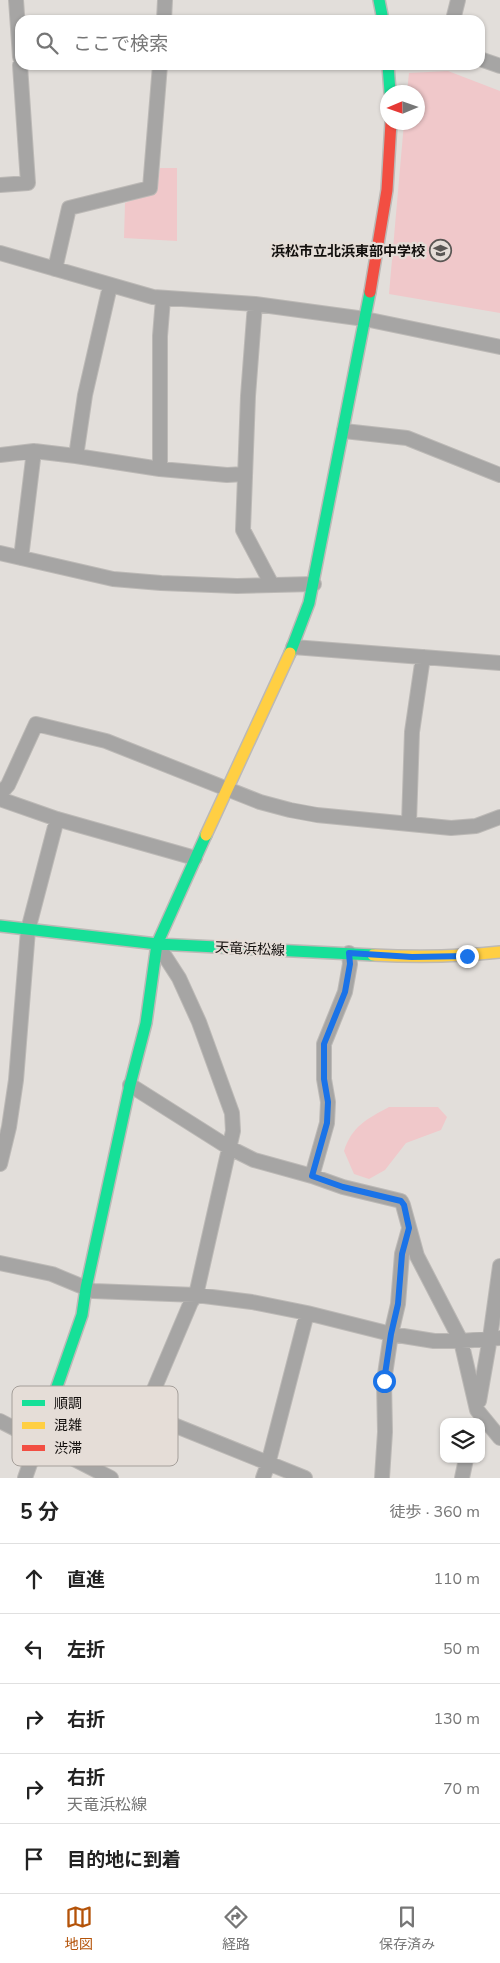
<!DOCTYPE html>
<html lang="ja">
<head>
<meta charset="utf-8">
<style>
  :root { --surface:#fff; --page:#f2f2f2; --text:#222; --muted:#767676; --line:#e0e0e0; --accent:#b45309 }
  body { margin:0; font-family:"Nunito Sans","Noto Sans JP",sans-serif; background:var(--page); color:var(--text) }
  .controls { position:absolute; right:15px; bottom:15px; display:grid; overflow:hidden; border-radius:10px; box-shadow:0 1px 4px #0004 }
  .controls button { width:45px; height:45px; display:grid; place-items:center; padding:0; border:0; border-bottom:1px solid var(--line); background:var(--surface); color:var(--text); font:25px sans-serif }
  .compass { position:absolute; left:380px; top:85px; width:45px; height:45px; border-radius:50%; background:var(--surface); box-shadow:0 1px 4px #0004; rotate:268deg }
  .stop { position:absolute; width:15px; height:15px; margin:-11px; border:4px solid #1a73e8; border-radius:50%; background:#fff }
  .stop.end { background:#1a73e8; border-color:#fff; box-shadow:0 1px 5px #0008 }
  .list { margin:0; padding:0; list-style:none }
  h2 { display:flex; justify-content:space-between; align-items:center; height:65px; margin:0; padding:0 20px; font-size:21px }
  h2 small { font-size:16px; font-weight:400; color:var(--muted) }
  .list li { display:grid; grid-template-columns:32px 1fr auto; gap:15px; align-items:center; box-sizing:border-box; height:70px; padding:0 20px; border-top:1px solid var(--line) }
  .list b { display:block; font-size:19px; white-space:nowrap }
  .list p { margin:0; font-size:16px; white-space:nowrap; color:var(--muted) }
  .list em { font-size:16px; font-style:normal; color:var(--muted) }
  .icon { flex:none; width:28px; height:28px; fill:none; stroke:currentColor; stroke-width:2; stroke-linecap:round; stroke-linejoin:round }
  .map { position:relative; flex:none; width:500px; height:1478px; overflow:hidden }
  .search { position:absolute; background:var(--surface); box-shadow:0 1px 4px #0004; left:15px; right:15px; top:15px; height:55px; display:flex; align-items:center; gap:12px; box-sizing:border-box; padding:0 18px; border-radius:15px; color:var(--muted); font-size:19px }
  .sheet { height:415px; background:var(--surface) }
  nav { display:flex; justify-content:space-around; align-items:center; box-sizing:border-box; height:70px; border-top:1px solid var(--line); background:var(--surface); font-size:14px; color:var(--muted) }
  nav a { display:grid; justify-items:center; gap:2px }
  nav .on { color:var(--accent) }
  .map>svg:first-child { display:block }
  .green { fill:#f0c8ca }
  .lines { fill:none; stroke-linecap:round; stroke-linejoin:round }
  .street-casing { stroke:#bcb9b6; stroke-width:16 }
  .fast-casing { stroke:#bcb9b6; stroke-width:14 }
  .slow-casing { stroke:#bcb9b6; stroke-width:14 }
  .jam-casing { stroke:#bcb9b6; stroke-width:14 }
  .street { stroke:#a6a5a4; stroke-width:14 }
  .fast { stroke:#16e098; stroke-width:11 }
  .slow { stroke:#ffcf43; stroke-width:11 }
  .jam { stroke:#f24e42; stroke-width:11 }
  .route { stroke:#1a73e8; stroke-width:6 }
  .labels { text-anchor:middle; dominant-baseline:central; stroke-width:4.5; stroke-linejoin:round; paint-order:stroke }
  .poi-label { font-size:14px; font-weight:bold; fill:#110e0c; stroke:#e5ddd7; text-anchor:end }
  .street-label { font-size:14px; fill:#110e0c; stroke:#e5ddd7 }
  .key { fill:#e5ddd7; stroke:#a59f9a; stroke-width:1 }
  .key-label { font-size:14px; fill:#110e0c }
</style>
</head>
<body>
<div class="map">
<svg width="500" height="1478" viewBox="0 0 500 1478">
  <rect width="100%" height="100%" fill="#e2deda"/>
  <path class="green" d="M 448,71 L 500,91 L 500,313 L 389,294 L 404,123 L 418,122 L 418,92 L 407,92 L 409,73 Z
    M 160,168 L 177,168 L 177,241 L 124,238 L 125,203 L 157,191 Z
    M 389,1107 L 438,1107 L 447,1117 L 441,1130 L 406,1143 L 385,1170 L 369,1179 L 354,1174 L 344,1151 C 352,1126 367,1119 389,1107 Z"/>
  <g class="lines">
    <defs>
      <path id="street" d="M 16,0 L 20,57
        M 164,20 L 165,0
        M 453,20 L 458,0
        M 480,59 L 500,66
        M 0,185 L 28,183 L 20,65
        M 0,253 L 153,297 L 255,304 L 365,319 L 500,347
        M 55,269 L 69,208 L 150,188 L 160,65
        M 163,299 L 160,336 L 160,469 L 227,475 L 245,474
        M 255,304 L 248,396 L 243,530 L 272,585
        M 344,431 L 407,438 L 500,475
        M 0,455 L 34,451 L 76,456 L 85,395 L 110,286
        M 76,456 L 160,469
        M 0,553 L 113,579 L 161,583 L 237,586 L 314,584
        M 21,558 L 34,451
        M 293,647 L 500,663
        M 0,794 L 8,785 L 36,724 L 106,741 L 260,802 L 290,810 L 317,815 L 451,828 L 476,826 L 500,817
        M 0,799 L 57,819 L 195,858
        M 409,823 L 412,732 L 423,657
        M 130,1085 L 228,1147 L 254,1160 L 312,1176 L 343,1187 L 401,1201 L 403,1205 L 417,1256 L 461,1341 L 477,1410 L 500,1438
        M 0,1164 L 9,1127 L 16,1080 L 28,930 L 57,819
        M 312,1176 L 327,1123 L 328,1102 L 324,1079 L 324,1044 L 345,992 L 350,964 L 349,953
        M 0,1263 L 52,1274 L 93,1291 L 196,1295 L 252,1302 L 307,1313 L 391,1334 L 434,1341 L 461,1341 L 500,1338
        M 479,1401 L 490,1338 L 500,1266
        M 144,1413 L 305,1478
        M 0,1421 L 111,1478
        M 82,1463 C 85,1456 88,1447 92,1441 C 106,1425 124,1417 144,1413 L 191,1302 L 196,1295 L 233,1131 L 232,1113 L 199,1022 L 179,978 L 157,944
        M 25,1478 L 38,1441
        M 263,1478 L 268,1464 L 307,1313
        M 382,1478 L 385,1432 L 384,1381 L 391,1334 L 398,1304 L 402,1254 L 409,1229
        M 462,1478 L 466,1459"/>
      <path id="fast" d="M 379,0 L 383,20
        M 388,65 L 390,92
        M 290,653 L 309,603 L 370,292
        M 0,926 L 157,944 L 373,955
        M 38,1441 L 82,1315 L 86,1288 L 130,1085 L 146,1023 L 157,944 L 206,835"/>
      <path id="slow" d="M 206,835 L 290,653
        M 373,955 C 415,957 457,957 500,952"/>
      <path id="jam" d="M 370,292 L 387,190 L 391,122"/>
    </defs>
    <use href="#street" class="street-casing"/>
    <use href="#fast" class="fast-casing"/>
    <use href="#slow" class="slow-casing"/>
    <use href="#jam" class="jam-casing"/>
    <use href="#street" class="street"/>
    <use href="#fast" class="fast"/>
    <use href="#slow" class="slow"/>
    <use href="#jam" class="jam"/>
  </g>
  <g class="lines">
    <path class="route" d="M 384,1381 L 391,1334 L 398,1304 L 402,1254 L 409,1228 L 404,1205 L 401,1201 L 343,1187 L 312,1176 L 327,1123 L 328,1102 L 324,1079 L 324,1044 L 345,992 L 350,964 L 349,953 L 412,957 L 467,956"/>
  </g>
  <defs>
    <symbol id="school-ring" viewBox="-11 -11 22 22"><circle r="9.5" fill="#e5ddd7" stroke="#5a5754" stroke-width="1.5"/><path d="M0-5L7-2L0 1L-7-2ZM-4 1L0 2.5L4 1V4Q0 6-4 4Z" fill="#5a5754"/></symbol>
  </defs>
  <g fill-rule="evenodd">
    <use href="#school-ring" x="428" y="238" width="25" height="25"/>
  </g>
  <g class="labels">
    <g class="poi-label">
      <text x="425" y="251">浜松市立北浜東部中学校</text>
    </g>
    <g class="street-label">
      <text transform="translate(250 949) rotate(3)">天竜浜松線</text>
    </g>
  </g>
  <rect x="12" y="1386" width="166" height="80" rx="8" class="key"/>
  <rect x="22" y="1400" width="23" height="6" fill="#16e098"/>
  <rect x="22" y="1422" width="23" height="7" fill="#ffcf43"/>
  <rect x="22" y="1445" width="23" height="6" fill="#f24e42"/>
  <g class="key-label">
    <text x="54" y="1408">順調</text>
    <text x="54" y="1430">混雑</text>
    <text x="54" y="1453">渋滞</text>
  </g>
</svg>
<div class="controls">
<button><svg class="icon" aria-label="layers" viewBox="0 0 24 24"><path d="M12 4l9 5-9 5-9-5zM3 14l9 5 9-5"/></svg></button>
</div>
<svg class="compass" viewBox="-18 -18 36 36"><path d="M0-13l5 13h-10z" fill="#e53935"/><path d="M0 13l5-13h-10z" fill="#767676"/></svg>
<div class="stop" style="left:384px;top:1381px"></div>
<div class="stop end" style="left:467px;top:956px"></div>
<div class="search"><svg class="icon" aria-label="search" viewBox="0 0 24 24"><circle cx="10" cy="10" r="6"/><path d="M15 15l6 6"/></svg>ここで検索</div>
</div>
<section class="sheet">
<h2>5 分<small>徒歩 · 360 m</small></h2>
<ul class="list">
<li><svg class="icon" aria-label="ahead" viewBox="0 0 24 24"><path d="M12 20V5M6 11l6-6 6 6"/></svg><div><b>直進</b></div><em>110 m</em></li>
<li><svg class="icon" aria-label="left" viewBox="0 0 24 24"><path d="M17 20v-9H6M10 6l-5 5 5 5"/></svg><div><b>左折</b></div><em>50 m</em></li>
<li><svg class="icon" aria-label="right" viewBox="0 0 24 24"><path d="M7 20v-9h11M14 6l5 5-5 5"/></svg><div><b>右折</b></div><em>130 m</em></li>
<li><svg class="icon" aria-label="right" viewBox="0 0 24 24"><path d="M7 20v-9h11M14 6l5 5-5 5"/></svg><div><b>右折</b><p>天竜浜松線</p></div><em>70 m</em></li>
<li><svg class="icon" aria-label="arrive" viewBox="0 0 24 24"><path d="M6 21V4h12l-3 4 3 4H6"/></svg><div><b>目的地に到着</b></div></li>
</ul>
</section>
<nav>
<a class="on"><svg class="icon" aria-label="map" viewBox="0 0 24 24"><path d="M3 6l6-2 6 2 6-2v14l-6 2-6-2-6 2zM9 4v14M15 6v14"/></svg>地図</a>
<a><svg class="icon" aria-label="directions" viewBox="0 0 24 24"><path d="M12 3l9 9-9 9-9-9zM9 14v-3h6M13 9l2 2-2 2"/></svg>経路</a>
<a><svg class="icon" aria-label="saved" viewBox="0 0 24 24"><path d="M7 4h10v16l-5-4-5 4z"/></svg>保存済み</a>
</nav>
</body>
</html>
